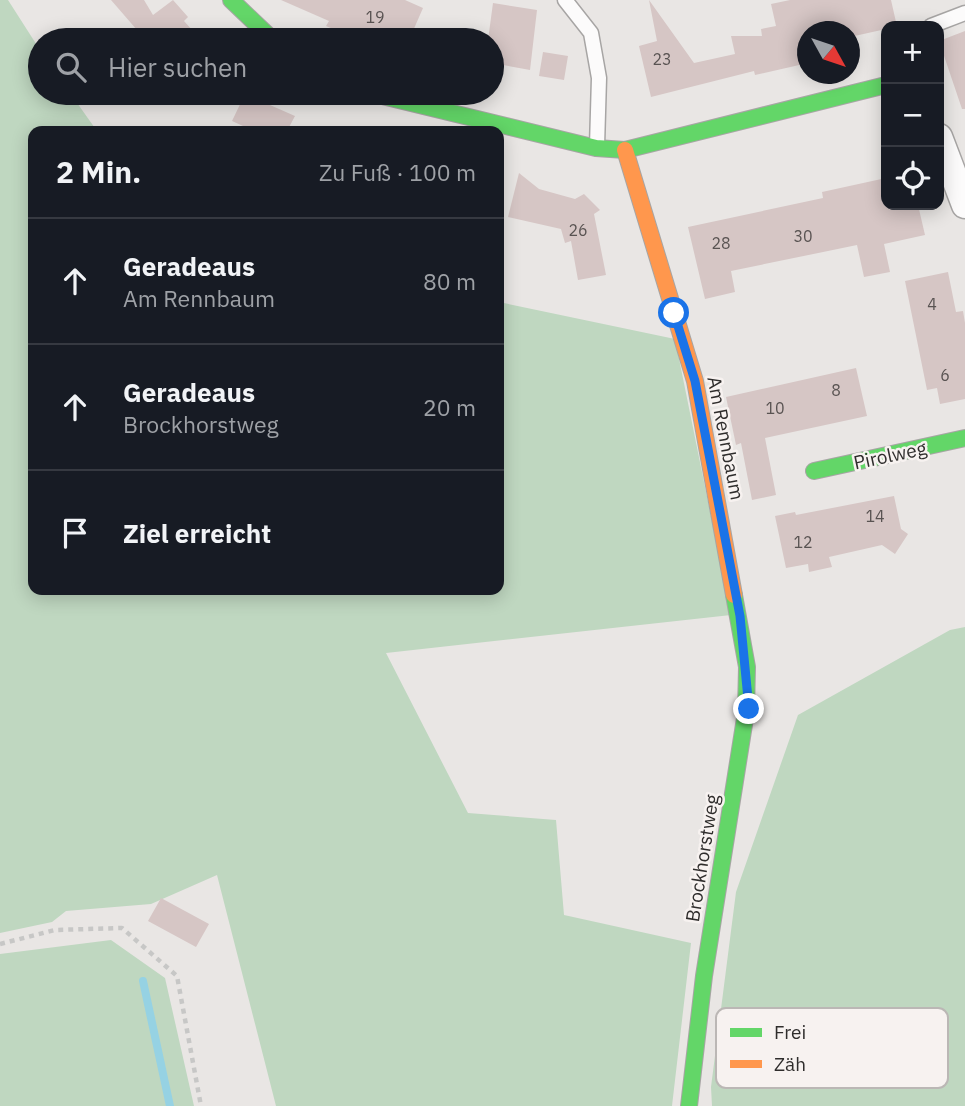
<!DOCTYPE html>
<html lang="de">
<head>
<meta charset="utf-8">
<style>
  :root { --surface:#171b24; --page:#242831; --text:#f1f3f6; --muted:#9ea1a6; --line:#363941 }
  body { margin:0; font-family:"IBM Plex Sans",sans-serif; background:var(--page); color:var(--text) }
  .controls { position:absolute; right:21px; top:21px; display:grid; overflow:hidden; border-radius:14px; box-shadow:0 4px 18px #0003 }
  .controls button { width:63px; height:63px; display:grid; place-items:center; padding:0; border:0; border-bottom:2px solid var(--line); background:var(--surface); color:var(--text); font:35px sans-serif }
  .compass { position:absolute; left:797px; top:21px; width:63px; height:63px; border-radius:50%; background:var(--surface); box-shadow:0 4px 18px #0003; rotate:130deg }
  .stop { position:absolute; width:21px; height:21px; margin:-16px; border:5px solid #1a73e8; border-radius:50%; background:#fff }
  .stop.end { background:#1a73e8; border-color:#fff; box-shadow:0 2px 7px #0008 }
  .list { margin:0; padding:0; list-style:none }
  h2 { display:flex; justify-content:space-between; align-items:center; height:91px; margin:0; padding:0 28px; font-size:30px }
  h2 small { font-size:23px; font-weight:400; color:var(--muted) }
  .list li { display:grid; grid-template-columns:46px 1fr auto; gap:21px; align-items:center; box-sizing:border-box; height:126px; padding:0 28px; border-top:2px solid var(--line) }
  .list b { display:block; font-size:26px; white-space:nowrap }
  .list p { margin:0; font-size:23px; white-space:nowrap; color:var(--muted) }
  .list em { font-size:23px; font-style:normal; color:var(--muted) }
  .icon { flex:none; width:38px; height:38px; fill:none; stroke:currentColor; stroke-width:2; stroke-linecap:round; stroke-linejoin:round }
  .map { position:relative; flex:none; width:965px; height:1106px; overflow:hidden }
  .search { position:absolute; background:var(--surface); box-shadow:0 4px 18px #0003; left:28px; top:28px; width:476px; height:77px; display:flex; align-items:center; gap:18px; box-sizing:border-box; padding:0 24px; border-radius:38px; color:var(--muted); font-size:26px }
  .panel { position:absolute; background:var(--surface); box-shadow:0 4px 18px #0003; left:28px; top:126px; width:476px; height:469px; border-radius:14px }
  .map>svg:first-child { display:block }
  .green { fill:#bfd7c0 }
  .lines { fill:none; stroke-linecap:round; stroke-linejoin:round }
  .stream { stroke:#96d2e3; stroke-width:8 }
  .building { fill:#d6c6c5 }
  .lane-casing { stroke:#a7a5a4; stroke-width:17 }
  .street-casing { stroke:#a7a5a4; stroke-width:29 }
  .fast-casing { stroke:#a7a5a4; stroke-width:18 }
  .slow-casing { stroke:#a7a5a4; stroke-width:18 }
  .path { stroke:#c7c7c6; stroke-width:4.5; stroke-dasharray:5 5; stroke-linecap:butt }
  .lane { stroke:#fcfbfb; stroke-width:14 }
  .street { stroke:#fcfbfb; stroke-width:26 }
  .fast { stroke:#63d668; stroke-width:16 }
  .slow { stroke:#ff974d; stroke-width:16 }
  .route { stroke:#1a73e8; stroke-width:9 }
  .labels { text-anchor:middle; dominant-baseline:central; stroke-width:5; stroke-linejoin:round; paint-order:stroke }
  .number-label { font-size:16px; fill:#595352 }
  .street-label { font-size:19px; fill:#2f2d2c; stroke:#f7f2f0 }
  .key { fill:#f7f2f0; stroke:#bbb7b5; stroke-width:2 }
  .key-label { font-size:19px; fill:#2f2d2c }
</style>
</head>
<body>
<div class="map">
<svg width="965" height="1106" viewBox="0 0 965 1106">
  <rect width="100%" height="100%" fill="#e9e6e4"/>
  <path class="green" d="M 0,0 L 8,0 L 40,50 L 40,93 L 70,93 L 97,131 L 33,131 L 33,590 L 499,590 L 499,302 L 675,339 L 731,615 L 386,653 L 468,813 L 556,820 L 564,915 L 691,943 L 672,1106 L 276,1106 L 217,875 L 151,904 L 66,911 L 52,922 L 0,933 Z
    M 965,627 L 965,1106 L 712,1106 L 711,1087 L 736,892 L 798,715 L 950,630 Z
    M 111,940 L 165,978 L 194,1106 L 0,1106 L 0,954 Z"/>
  <g class="lines">
    <path class="stream" d="M 143,981 L 170,1106"/>
  </g>
  <path class="building" d="M 111,0 L 144,0 L 153,15 L 173,0 L 188,17 L 184,21 L 201,40 L 125,40 L 137,30 Z
    M 281,0 L 405,0 L 423,8 L 409,40 L 359,40 L 326,26 L 329,21 Z
    M 649,0 L 694,63 L 735,54 L 731,36 L 762,36 L 761,29 L 776,26 L 771,4 L 790,0 L 891,0 L 896,22 L 894,26 L 886,26 L 886,29 L 850,37 L 850,32 L 808,32 L 808,63 L 755,75 L 754,71 L 651,97 L 639,46 L 657,41 Z
    M 493,3 L 537,10 L 530,70 L 492,63 L 492,40 L 488,40 Z
    M 965,31 L 965,109 L 962,109 L 939,41 Z
    M 543,52 L 568,56 L 564,80 L 539,76 Z
    M 245,94 L 295,116 L 287,131 L 254,131 L 232,121 Z
    M 519,173 L 539,189 L 575,199 L 584,194 L 600,210 L 594,214 L 606,275 L 578,280 L 571,241 L 565,243 L 561,229 L 508,217 Z
    M 886,178 L 886,205 L 918,205 L 925,235 L 884,244 L 890,272 L 864,277 L 857,245 L 731,271 L 735,292 L 705,299 L 688,227 L 823,198 L 822,192 Z
    M 948,272 L 956,312 L 963,311 L 965,323 L 965,399 L 940,404 L 937,388 L 927,390 L 905,281 Z
    M 856,368 L 867,416 L 765,438 L 776,495 L 752,500 L 741,443 L 736,445 L 726,397 Z
    M 894,496 L 901,529 L 908,534 L 895,554 L 882,545 L 829,557 L 832,567 L 809,572 L 808,564 L 786,568 L 775,516 L 795,512 L 796,515 Z
    M 161,898 L 209,924 L 196,947 L 148,921 Z"/>
  <g class="lines">
    <defs>
      <path id="lane" d="M 565,0 L 591,33 L 599,78 L 597,146
        M 931,26 L 965,13"/>
      <path id="street" d="M 939,137 L 965,205"/>
      <path id="fast" d="M 231,0 L 273,40
        M 370,93 L 596,148 L 625,150 L 886,85
        M 814,471 L 965,438
        M 689,1106 L 704,976 L 746,712 L 747,667 L 734,595"/>
      <path id="slow" d="M 625,150 L 695,381 L 734,595"/>
    </defs>
    <use href="#lane" class="lane-casing"/>
    <use href="#street" class="street-casing"/>
    <use href="#fast" class="fast-casing"/>
    <use href="#slow" class="slow-casing"/>
    <path class="path" d="M 0,944 L 55,930 L 122,928 L 177,976 L 201,1106"/>
    <use href="#lane" class="lane"/>
    <use href="#street" class="street"/>
    <use href="#fast" class="fast"/>
    <use href="#slow" class="slow"/>
  </g>
  <g class="lines">
    <path class="route" d="M 674,313 L 695,381 L 740,616 L 749,709"/>
  </g>
  <g class="labels">
    <g class="number-label">
      <text x="375" y="17">19</text>
      <text x="662" y="59">23</text>
      <text x="578" y="230">26</text>
      <text x="803" y="236">30</text>
      <text x="721" y="243">28</text>
      <text x="932" y="304">4</text>
      <text x="945" y="375">6</text>
      <text x="836" y="390">8</text>
      <text x="775" y="408">10</text>
      <text x="875" y="516">14</text>
      <text x="803" y="542">12</text>
    </g>
    <g class="street-label">
      <text transform="translate(726 438) rotate(79)">Am Rennbaum</text>
      <text transform="translate(890 455) rotate(-12)">Pirolweg</text>
      <text transform="translate(702 858) rotate(-81)">Brockhorstweg</text>
    </g>
  </g>
  <rect x="716" y="1008" width="232" height="80" rx="10" class="key"/>
  <rect x="730" y="1028" width="32" height="9" fill="#63d668"/>
  <rect x="730" y="1060" width="32" height="8" fill="#ff974d"/>
  <g class="key-label">
    <text x="774" y="1039">Frei</text>
    <text x="774" y="1071">Zäh</text>
  </g>
</svg>
<div class="controls">
<button>+</button>
<button>−</button>
<button><svg class="icon" aria-label="locate" viewBox="0 0 24 24"><circle cx="12" cy="12" r="6"/><path d="M12 2v4M12 18v4M2 12h4M18 12h4"/></svg></button>
</div>
<svg class="compass" viewBox="-18 -18 36 36"><path d="M0-13l5 13h-10z" fill="#e53935"/><path d="M0 13l5-13h-10z" fill="#9ea1a6"/></svg>
<div class="stop" style="left:674px;top:313px"></div>
<div class="stop end" style="left:749px;top:709px"></div>
<div class="search"><svg class="icon" aria-label="search" viewBox="0 0 24 24"><circle cx="10" cy="10" r="6"/><path d="M15 15l6 6"/></svg>Hier suchen</div>
<section class="panel">
<h2>2 Min.<small>Zu Fuß · 100 m</small></h2>
<ul class="list">
<li><svg class="icon" aria-label="ahead" viewBox="0 0 24 24"><path d="M12 20V5M6 11l6-6 6 6"/></svg><div><b>Geradeaus</b><p>Am Rennbaum</p></div><em>80 m</em></li>
<li><svg class="icon" aria-label="ahead" viewBox="0 0 24 24"><path d="M12 20V5M6 11l6-6 6 6"/></svg><div><b>Geradeaus</b><p>Brockhorstweg</p></div><em>20 m</em></li>
<li><svg class="icon" aria-label="arrive" viewBox="0 0 24 24"><path d="M6 21V4h12l-3 4 3 4H6"/></svg><div><b>Ziel erreicht</b></div></li>
</ul>
</section>
</div>
</body>
</html>
